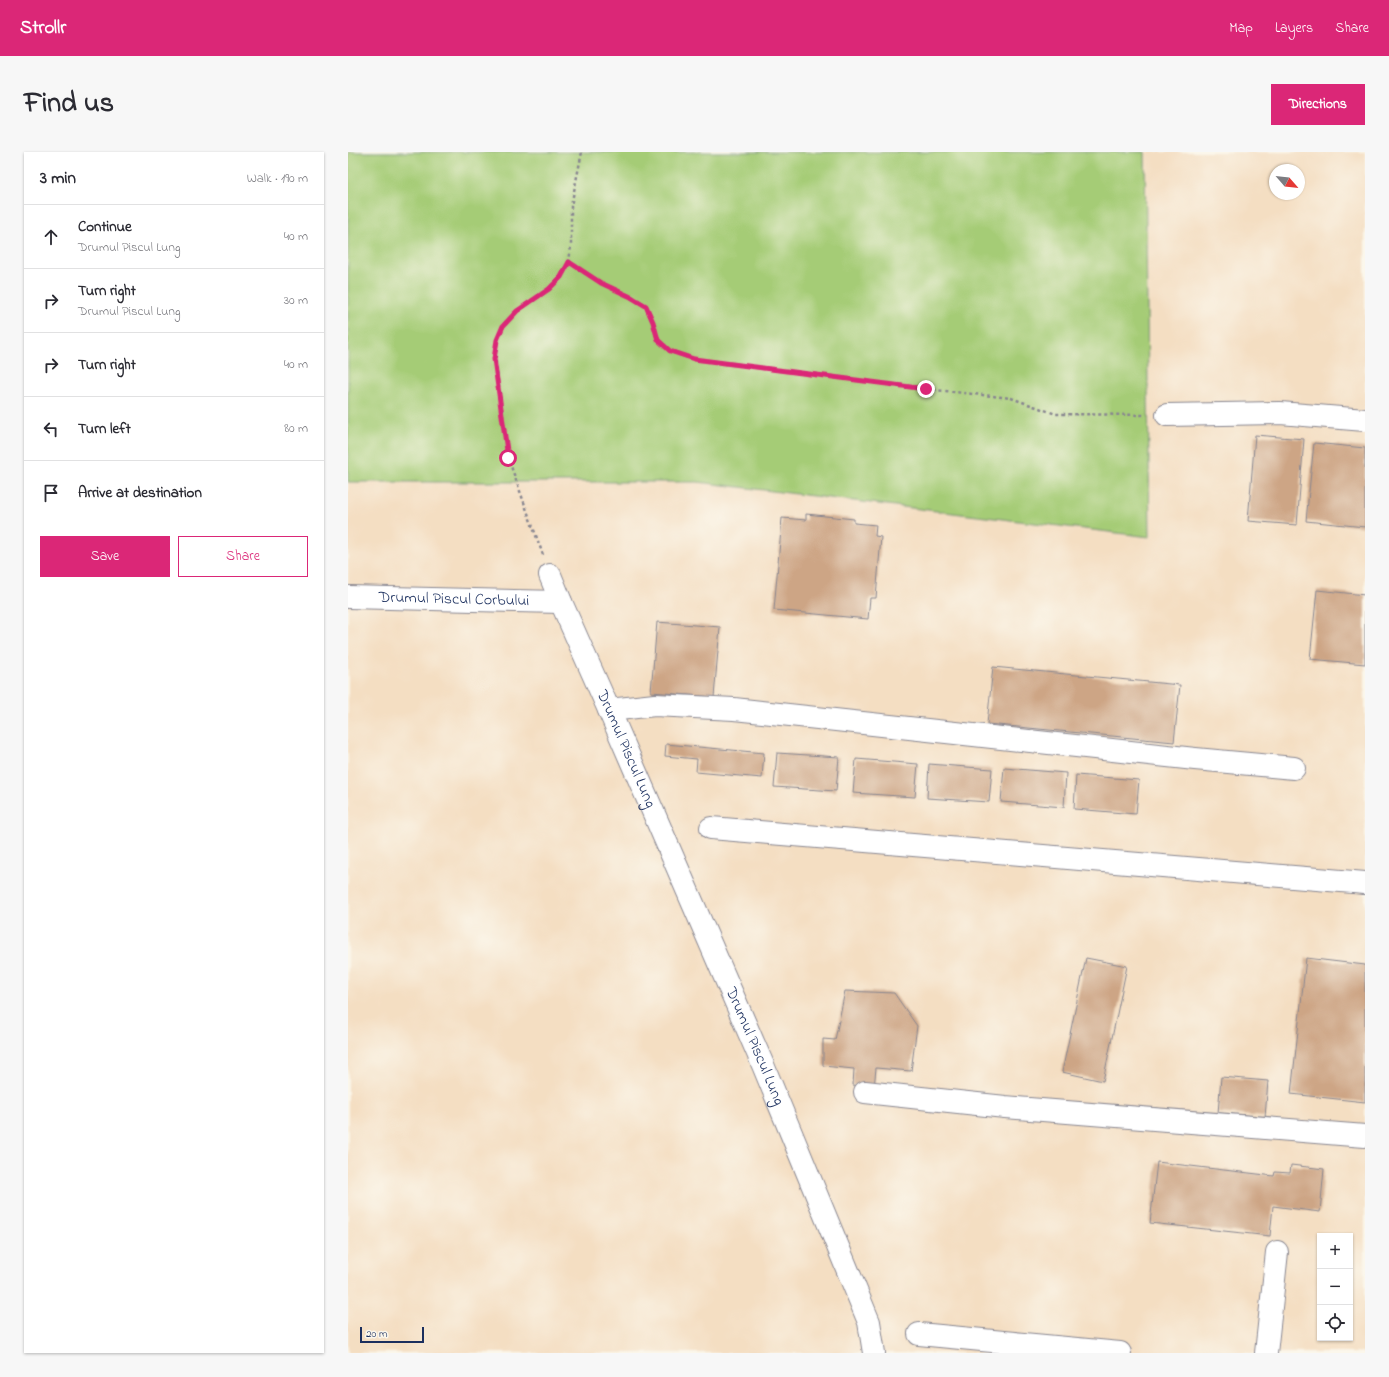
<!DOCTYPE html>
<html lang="en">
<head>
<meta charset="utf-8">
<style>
  :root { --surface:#fff; --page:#f7f7f7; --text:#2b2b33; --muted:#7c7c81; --line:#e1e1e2; --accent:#db2777 }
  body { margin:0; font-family:"Indie Flower",sans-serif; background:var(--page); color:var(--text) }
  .controls { position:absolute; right:12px; bottom:12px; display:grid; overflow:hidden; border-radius:0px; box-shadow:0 1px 3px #0004 }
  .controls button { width:36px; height:36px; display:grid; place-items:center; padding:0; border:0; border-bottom:1px solid var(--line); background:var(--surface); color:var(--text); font:20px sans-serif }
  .compass { position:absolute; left:921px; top:12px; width:36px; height:36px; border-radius:50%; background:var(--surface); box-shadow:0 1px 3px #0004; rotate:118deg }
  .scale { position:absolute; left:12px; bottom:10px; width:64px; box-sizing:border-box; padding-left:4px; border:2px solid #1b2f5e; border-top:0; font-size:11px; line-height:14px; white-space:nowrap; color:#1b2f5e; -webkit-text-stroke:3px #fbf7ec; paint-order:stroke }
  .stop { position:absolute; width:12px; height:12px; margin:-9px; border:3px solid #db2777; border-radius:50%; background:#fff }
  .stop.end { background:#db2777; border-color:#fff; box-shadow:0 1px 4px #0008 }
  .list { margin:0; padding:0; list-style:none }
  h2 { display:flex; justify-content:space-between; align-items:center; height:52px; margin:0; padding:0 16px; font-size:17px }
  h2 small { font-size:13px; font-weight:400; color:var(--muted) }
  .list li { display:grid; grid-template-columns:26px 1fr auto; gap:12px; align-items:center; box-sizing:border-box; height:64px; padding:0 16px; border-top:1px solid var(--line) }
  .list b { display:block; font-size:15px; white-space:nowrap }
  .list p { margin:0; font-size:13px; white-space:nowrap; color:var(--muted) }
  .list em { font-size:13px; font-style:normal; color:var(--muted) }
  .actions { display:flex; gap:8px; padding:12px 16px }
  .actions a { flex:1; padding:9px 0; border:1px solid var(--accent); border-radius:0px; text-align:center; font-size:14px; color:var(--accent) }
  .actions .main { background:var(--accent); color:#fff }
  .icon { flex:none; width:22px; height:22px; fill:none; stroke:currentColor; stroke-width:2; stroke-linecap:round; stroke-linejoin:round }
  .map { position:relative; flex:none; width:1017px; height:1201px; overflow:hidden; border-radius:0px }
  header { display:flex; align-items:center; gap:24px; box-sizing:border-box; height:56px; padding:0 20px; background:var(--accent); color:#fff }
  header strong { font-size:19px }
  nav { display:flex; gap:22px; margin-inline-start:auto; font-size:14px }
  .intro { display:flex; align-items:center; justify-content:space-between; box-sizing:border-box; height:96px; padding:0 24px }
  h1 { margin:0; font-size:28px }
  .button { padding:10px 18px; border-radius:0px; background:var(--accent); color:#fff; font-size:14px; font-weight:700 }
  main { display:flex; gap:24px; padding:0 24px }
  aside { flex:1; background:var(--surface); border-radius:0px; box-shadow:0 1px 3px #0004 }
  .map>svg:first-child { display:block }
  .green { fill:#a5cc76; stroke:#607e6a }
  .building { fill:#cda585 }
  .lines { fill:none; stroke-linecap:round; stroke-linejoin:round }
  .minor-casing { stroke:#888690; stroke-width:24 }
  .path { stroke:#888690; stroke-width:2.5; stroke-dasharray:3 3; stroke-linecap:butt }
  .minor { stroke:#fff; stroke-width:22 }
  .route { stroke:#db2777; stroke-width:5 }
  .labels { text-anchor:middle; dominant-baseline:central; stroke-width:4; stroke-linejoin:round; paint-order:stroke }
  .street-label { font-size:16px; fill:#1b2f5e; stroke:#fbf7ec }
</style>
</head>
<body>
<header>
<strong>Strollr</strong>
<nav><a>Map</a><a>Layers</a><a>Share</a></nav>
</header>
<div class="intro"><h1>Find us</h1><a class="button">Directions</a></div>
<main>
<aside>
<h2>3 min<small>Walk · 190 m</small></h2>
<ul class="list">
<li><svg class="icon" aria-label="ahead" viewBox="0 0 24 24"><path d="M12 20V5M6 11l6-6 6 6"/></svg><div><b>Continue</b><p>Drumul Piscul Lung</p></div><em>40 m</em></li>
<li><svg class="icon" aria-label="right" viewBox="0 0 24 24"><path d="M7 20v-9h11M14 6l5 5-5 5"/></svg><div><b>Turn right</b><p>Drumul Piscul Lung</p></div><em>30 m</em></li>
<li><svg class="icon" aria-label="right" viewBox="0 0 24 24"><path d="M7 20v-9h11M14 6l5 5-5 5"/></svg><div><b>Turn right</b></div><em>40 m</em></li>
<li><svg class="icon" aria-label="left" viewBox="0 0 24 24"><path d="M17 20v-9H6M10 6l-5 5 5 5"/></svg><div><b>Turn left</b></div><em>80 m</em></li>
<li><svg class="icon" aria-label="arrive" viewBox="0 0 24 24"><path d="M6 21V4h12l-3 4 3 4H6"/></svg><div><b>Arrive at destination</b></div></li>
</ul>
<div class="actions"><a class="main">Save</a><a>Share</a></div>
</aside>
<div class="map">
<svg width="1017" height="1201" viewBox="0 0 1017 1201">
  <rect width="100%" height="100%" fill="#fbf7ec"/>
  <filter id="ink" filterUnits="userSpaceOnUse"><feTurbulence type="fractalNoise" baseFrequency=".025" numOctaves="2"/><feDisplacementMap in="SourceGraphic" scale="8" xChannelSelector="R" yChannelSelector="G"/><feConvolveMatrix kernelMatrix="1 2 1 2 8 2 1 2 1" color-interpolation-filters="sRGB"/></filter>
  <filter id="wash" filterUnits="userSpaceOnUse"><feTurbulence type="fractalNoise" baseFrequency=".012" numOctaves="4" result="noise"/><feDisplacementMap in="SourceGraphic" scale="16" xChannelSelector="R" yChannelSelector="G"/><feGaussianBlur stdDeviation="0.9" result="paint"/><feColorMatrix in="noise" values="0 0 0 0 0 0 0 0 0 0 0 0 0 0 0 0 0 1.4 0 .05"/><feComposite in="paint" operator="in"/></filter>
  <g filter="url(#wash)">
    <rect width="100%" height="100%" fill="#f4dec2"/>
    <path class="green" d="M 0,0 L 797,0 L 802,385 L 350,330 L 0,330 Z"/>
    <g id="blocks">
      <path class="building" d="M 907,283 L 956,287 L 949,373 L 900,369 Z
        M 966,291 L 1017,296 L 1017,375 L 958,369 Z
        M 458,362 L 506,367 L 506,371 L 528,373 L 527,384 L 533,385 L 528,446 L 522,446 L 520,467 L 426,458 L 434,366 L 458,368 Z
        M 969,438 L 1017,443 L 1017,512 L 962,507 Z
        M 309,470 L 372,475 L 366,545 L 303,540 Z
        M 645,515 L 832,533 L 826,590 L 639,572 Z
        M 318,592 L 416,601 L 414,626 L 348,620 L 349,607 L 317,604 Z
        M 429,601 L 491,605 L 488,639 L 426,635 Z
        M 508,607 L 570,612 L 567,645 L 505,641 Z
        M 581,612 L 644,617 L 641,650 L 579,646 Z
        M 656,616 L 718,621 L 716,655 L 653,650 Z
        M 728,623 L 791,628 L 788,662 L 726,657 Z
        M 738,806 L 779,814 L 755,929 L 714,920 Z
        M 958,806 L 1017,813 L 1017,950 L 943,942 Z
        M 497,839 L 546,841 L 569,874 L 563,919 L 528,916 L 526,936 L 505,933 L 506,917 L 475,914 L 475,887 L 487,888 Z
        M 873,925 L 920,929 L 917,965 L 870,961 Z
        M 809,1010 L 926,1024 L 927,1020 L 942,1021 L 943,1013 L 976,1017 L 972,1060 L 925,1054 L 922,1084 L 802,1071 Z"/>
    </g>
  </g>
  <g filter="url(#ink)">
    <use href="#blocks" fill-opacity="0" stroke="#888690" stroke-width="1"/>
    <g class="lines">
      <defs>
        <g id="minor">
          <path d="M 819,263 L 932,261 L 1017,268"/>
          <path id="s1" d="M 202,423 L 213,450 L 261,558 L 415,913 L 521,1170 L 526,1201"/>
          <path id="s2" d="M 0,445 L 213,450"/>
          <path d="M 261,558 L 307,553 L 386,557 L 847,607 L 946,616"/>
          <path d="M 363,676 L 1017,731"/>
          <path d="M 517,940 L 657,955 L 1017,984"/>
          <path d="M 571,1182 L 772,1201"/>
          <path d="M 918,1201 L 929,1100"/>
        </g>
      </defs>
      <use href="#minor" class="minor-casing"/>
      <path class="path" d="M 221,110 L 253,131 L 283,145 L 298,154 L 305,170 L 310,188 L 322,199 L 346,207 L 578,237 L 663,246 L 708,262 L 798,263
        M 195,403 L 160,306 L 147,207 L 149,188 L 155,174 L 169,159 L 201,137 L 213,125 L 221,110 L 223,94 L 223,54 L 234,0"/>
      <use href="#minor" class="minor"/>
    </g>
  </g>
  <g class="lines" filter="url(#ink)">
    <path class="route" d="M 160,306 L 146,207 L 149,188 L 155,174 L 169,159 L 201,137 L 213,125 L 221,110 L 253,131 L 283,145 L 298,154 L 305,170 L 310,188 L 322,199 L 346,207 L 578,237"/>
  </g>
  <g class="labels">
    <g class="street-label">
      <text stroke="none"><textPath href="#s2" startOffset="106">Drumul Piscul Corbului</textPath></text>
      <text stroke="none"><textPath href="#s1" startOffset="190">Drumul Piscul Lung</textPath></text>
      <text stroke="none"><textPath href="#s1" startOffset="514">Drumul Piscul Lung</textPath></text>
    </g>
  </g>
</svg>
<div class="controls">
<button>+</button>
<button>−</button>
<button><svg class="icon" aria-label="locate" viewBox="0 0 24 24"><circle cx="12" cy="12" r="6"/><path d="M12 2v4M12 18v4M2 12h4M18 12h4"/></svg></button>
</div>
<svg class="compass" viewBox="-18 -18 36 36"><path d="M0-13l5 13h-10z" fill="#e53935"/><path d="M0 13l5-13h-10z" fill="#7c7c81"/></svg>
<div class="scale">20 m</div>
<div class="stop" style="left:160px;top:306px"></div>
<div class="stop end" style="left:578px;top:237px"></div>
</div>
</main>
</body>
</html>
